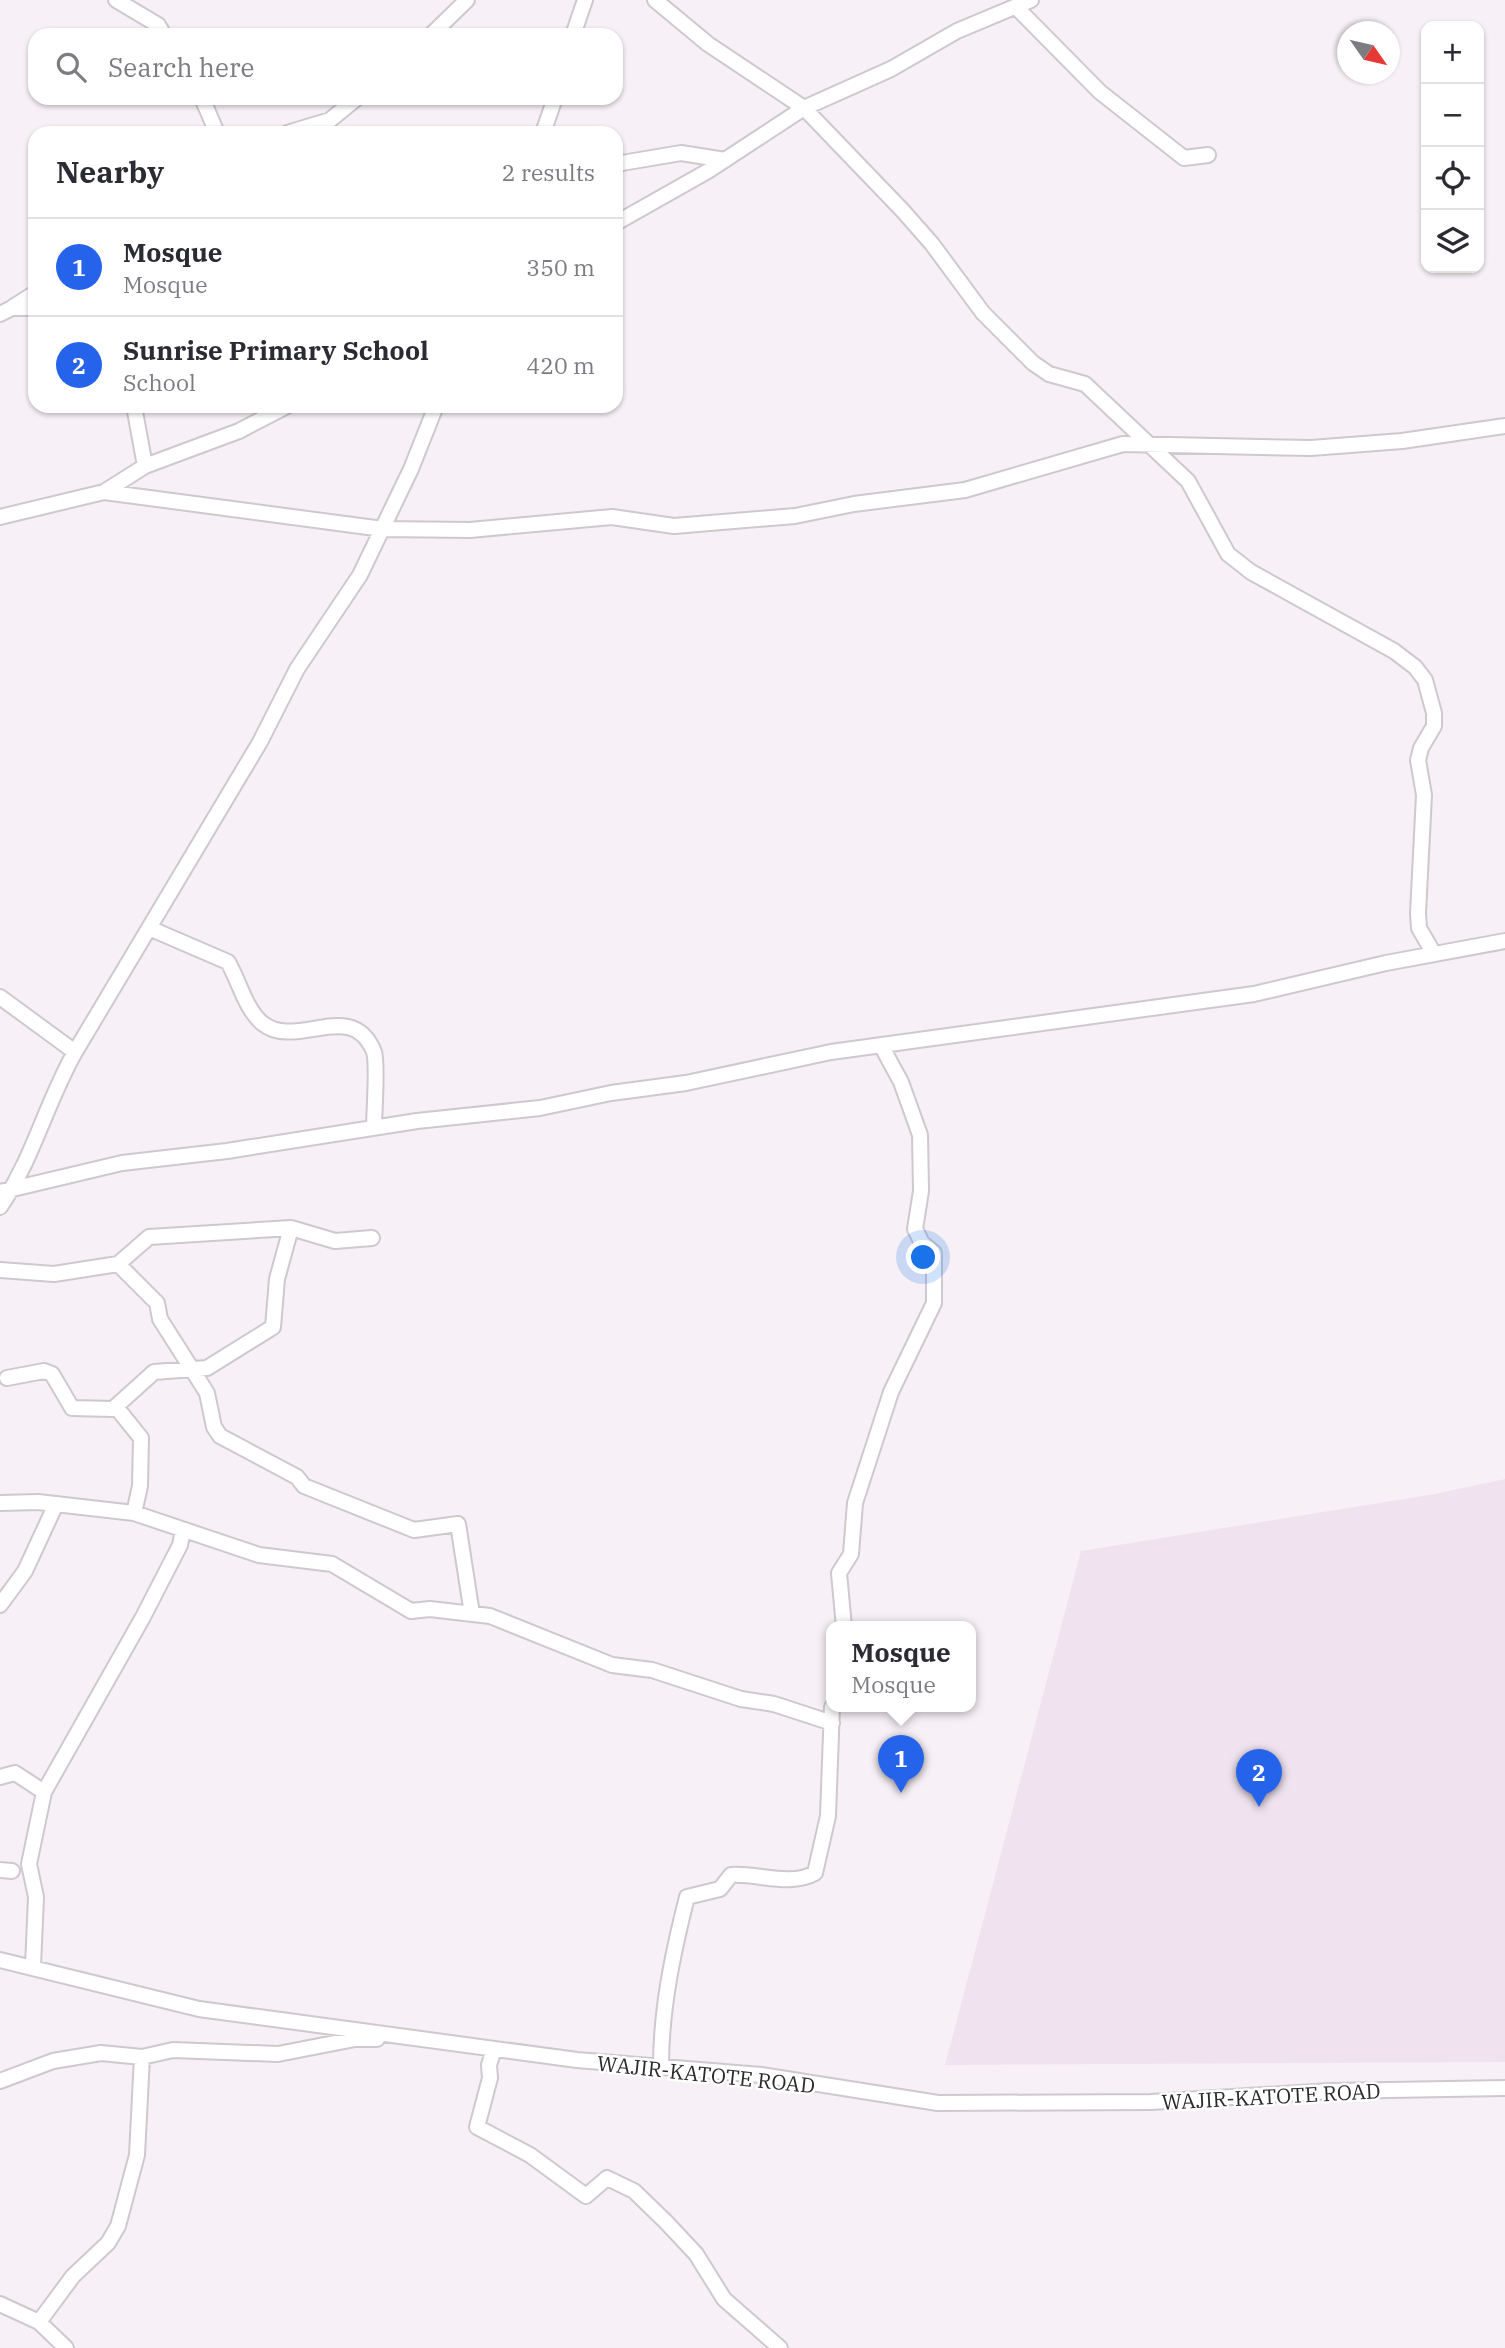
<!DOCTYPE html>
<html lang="en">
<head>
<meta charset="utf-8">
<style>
  :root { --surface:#fff; --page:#f7f7f7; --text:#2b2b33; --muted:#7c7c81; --line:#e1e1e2; --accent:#2563eb }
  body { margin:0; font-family:"IBM Plex Serif",serif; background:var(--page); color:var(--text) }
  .controls { position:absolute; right:21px; top:21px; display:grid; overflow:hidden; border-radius:14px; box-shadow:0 2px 5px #0004 }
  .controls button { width:63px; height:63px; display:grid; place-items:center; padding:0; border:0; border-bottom:2px solid var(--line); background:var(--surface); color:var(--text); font:35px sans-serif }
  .compass { position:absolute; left:1337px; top:21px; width:63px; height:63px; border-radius:50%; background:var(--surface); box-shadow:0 2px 5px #0004; rotate:124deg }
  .you { position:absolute; left:924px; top:1258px; width:24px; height:24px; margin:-18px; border:5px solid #fff; border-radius:50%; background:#1a73e8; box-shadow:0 0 0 10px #1a73e833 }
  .badge { display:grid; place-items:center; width:46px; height:46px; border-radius:50%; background:var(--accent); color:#fff; font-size:23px; font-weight:700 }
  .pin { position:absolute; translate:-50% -58px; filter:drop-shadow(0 2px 4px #0008) }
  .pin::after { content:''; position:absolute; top:37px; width:24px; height:21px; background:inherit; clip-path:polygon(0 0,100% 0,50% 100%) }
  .popup { position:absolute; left:826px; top:1621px; width:150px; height:91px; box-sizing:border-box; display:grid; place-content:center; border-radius:14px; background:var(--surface); filter:drop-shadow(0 2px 5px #0005); font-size:23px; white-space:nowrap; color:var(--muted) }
  .popup b { font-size:26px; color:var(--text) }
  .popup::after { content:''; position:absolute; left:50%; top:100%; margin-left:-14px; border:14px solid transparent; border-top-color:var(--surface) }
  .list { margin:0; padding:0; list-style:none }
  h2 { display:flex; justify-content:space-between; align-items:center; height:91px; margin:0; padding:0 28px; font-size:30px }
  h2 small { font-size:23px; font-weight:400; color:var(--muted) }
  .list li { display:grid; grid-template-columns:46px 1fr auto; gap:21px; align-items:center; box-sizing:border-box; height:98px; padding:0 28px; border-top:2px solid var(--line) }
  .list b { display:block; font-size:26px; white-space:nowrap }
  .list p { margin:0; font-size:23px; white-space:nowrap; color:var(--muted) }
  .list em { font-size:23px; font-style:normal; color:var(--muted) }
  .icon { flex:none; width:38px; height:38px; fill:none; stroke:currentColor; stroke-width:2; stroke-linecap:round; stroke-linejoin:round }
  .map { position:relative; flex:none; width:1505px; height:2348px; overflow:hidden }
  .search { position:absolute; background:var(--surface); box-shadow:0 2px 5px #0004; left:28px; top:28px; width:595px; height:77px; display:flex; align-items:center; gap:18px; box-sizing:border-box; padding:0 24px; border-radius:21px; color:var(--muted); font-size:26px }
  .panel { position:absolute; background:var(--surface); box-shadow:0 2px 5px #0004; left:28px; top:126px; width:595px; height:287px; border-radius:21px }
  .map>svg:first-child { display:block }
  .built { fill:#f0e3ef }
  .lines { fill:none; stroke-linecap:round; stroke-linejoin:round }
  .minor-casing { stroke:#cfc8ce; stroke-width:18 }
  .minor { stroke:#fff; stroke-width:14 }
  .labels { text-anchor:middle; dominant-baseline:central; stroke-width:5; stroke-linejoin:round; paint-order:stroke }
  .street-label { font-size:21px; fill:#2b292b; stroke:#fff }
</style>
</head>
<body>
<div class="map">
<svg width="1505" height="2348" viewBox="0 0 1505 2348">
  <rect width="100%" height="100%" fill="#f7f0f6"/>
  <path class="built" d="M 1505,1479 L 1505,2062 L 945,2065 L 1081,1551 L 1435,1494 Z"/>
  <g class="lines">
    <defs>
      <path id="minor" d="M 116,0 L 158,25 L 164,35
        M 655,0 L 708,44 L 804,108 L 903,211 L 932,244 L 983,313 L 1033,363 L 1049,374 L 1085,384 L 1188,481 L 1228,554 L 1251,572 L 1394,651 L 1415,667 L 1425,680 L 1434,713 L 1434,726 L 1421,748 L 1418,760 L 1424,795 L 1418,913 L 1419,928 L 1434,954
        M 1017,8 L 1100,92 L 1184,158 L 1208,155
        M 431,35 L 467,0
        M 573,35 L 585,0
        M 202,98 L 217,133
        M 287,133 L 330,120 L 357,98
        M 543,133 L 555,98
        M 616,164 L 681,153 L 725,160
        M 616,223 L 708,171 L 804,108 L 891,69 L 957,31 L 1031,0
        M 13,307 L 35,293
        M 0,314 L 12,308 L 35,308
        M 134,406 L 145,466
        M 104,492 L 383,529 L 470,530 L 612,517 L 674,526 L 795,516 L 854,504 L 965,490 L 1123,444 L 1311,448 L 1402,441 L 1505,426
        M 0,517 L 104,492 L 145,466 L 239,431 L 287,406
        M 149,928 L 228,962 C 239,981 245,1008 262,1023 C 296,1051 352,997 374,1052 C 378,1064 374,1112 374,1128
        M 0,997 L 75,1052
        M 0,1192 L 122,1163 L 227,1151 L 417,1121 L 540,1108 L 611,1093 L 686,1083 L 831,1052 L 1254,994 L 1386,963 L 1505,941
        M 0,1207 C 33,1159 46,1103 75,1052 L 260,742 L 297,669 L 360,575 L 411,469 L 436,406
        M 118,1264 L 157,1303 L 160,1319 L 207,1393 L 214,1427 L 220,1436 L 297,1477 L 304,1486 L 414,1530 L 458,1524 L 472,1614
        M 0,1270 L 54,1274 L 118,1264 L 149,1237 L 291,1228 L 335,1241 L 372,1238
        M 7,1378 L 44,1371 L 52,1374 L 72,1408 L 113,1409 L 154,1372 L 207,1368 L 273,1327 L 277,1279 L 291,1228
        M 116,1407 L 141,1438 L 140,1486 L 134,1513
        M 0,1503 L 38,1502 L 134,1513 L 259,1555 L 332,1564 L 411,1611 L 430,1609 L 490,1616 L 612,1665 L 652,1670 L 741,1699 L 774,1704 L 832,1723
        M 0,1605 L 25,1571 L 56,1504
        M 844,1627 L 839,1573 L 851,1554 L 855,1503 L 891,1392 L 934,1303 L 934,1253 L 922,1243 L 915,1229 L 921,1191 L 920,1135 L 901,1082 L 882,1047
        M 0,1777 L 15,1773 L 44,1792
        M 0,1870 L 12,1871
        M 0,1960 L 199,2009 L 577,2060 L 761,2075 L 938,2103 L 1151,2102 L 1331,2091 L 1505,2088
        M 33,1966 L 36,1897 L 29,1864 L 44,1792 L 143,1617 L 180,1545 L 183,1530
        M 494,2049 L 489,2065 L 490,2078 L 477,2127 L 530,2155 L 586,2196 L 607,2178 L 634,2191 L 666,2222 L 696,2254 L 724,2299 L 780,2348
        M 661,2066 C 661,2009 673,1952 687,1897 L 720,1889 L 731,1875 C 758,1873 790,1887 815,1873 L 828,1816 L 832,1707
        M 0,2081 L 53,2061 L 101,2053 L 142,2057 L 173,2050 L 278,2054 L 355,2039 L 377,2039
        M 0,2304 L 39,2322 L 66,2348
        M 39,2322 L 73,2276 L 108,2243 L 118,2226 L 137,2155 L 142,2057"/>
    </defs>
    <use href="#minor" class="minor-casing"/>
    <use href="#minor" class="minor"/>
  </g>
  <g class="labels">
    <g class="street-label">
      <text transform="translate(706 2074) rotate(6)">WAJIR-KATOTE ROAD</text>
      <text transform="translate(1271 2096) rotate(-3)">WAJIR-KATOTE ROAD</text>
    </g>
  </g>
</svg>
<div class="controls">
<button>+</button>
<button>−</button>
<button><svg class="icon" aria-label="locate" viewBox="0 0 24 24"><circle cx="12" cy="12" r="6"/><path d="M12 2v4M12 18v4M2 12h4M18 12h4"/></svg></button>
<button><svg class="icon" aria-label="layers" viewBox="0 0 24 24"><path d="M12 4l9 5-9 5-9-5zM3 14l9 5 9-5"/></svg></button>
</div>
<svg class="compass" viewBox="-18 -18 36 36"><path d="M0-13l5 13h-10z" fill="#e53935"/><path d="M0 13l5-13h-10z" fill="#7c7c81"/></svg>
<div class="you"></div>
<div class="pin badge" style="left:901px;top:1793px">1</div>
<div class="popup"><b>Mosque</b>Mosque</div>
<div class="pin badge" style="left:1259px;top:1807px">2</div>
<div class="search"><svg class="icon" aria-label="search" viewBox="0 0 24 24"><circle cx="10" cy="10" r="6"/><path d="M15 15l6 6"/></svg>Search here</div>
<section class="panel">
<h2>Nearby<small>2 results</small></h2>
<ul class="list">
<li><span class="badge">1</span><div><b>Mosque</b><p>Mosque</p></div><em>350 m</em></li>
<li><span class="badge">2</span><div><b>Sunrise Primary School</b><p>School</p></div><em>420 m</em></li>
</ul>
</section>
</div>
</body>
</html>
